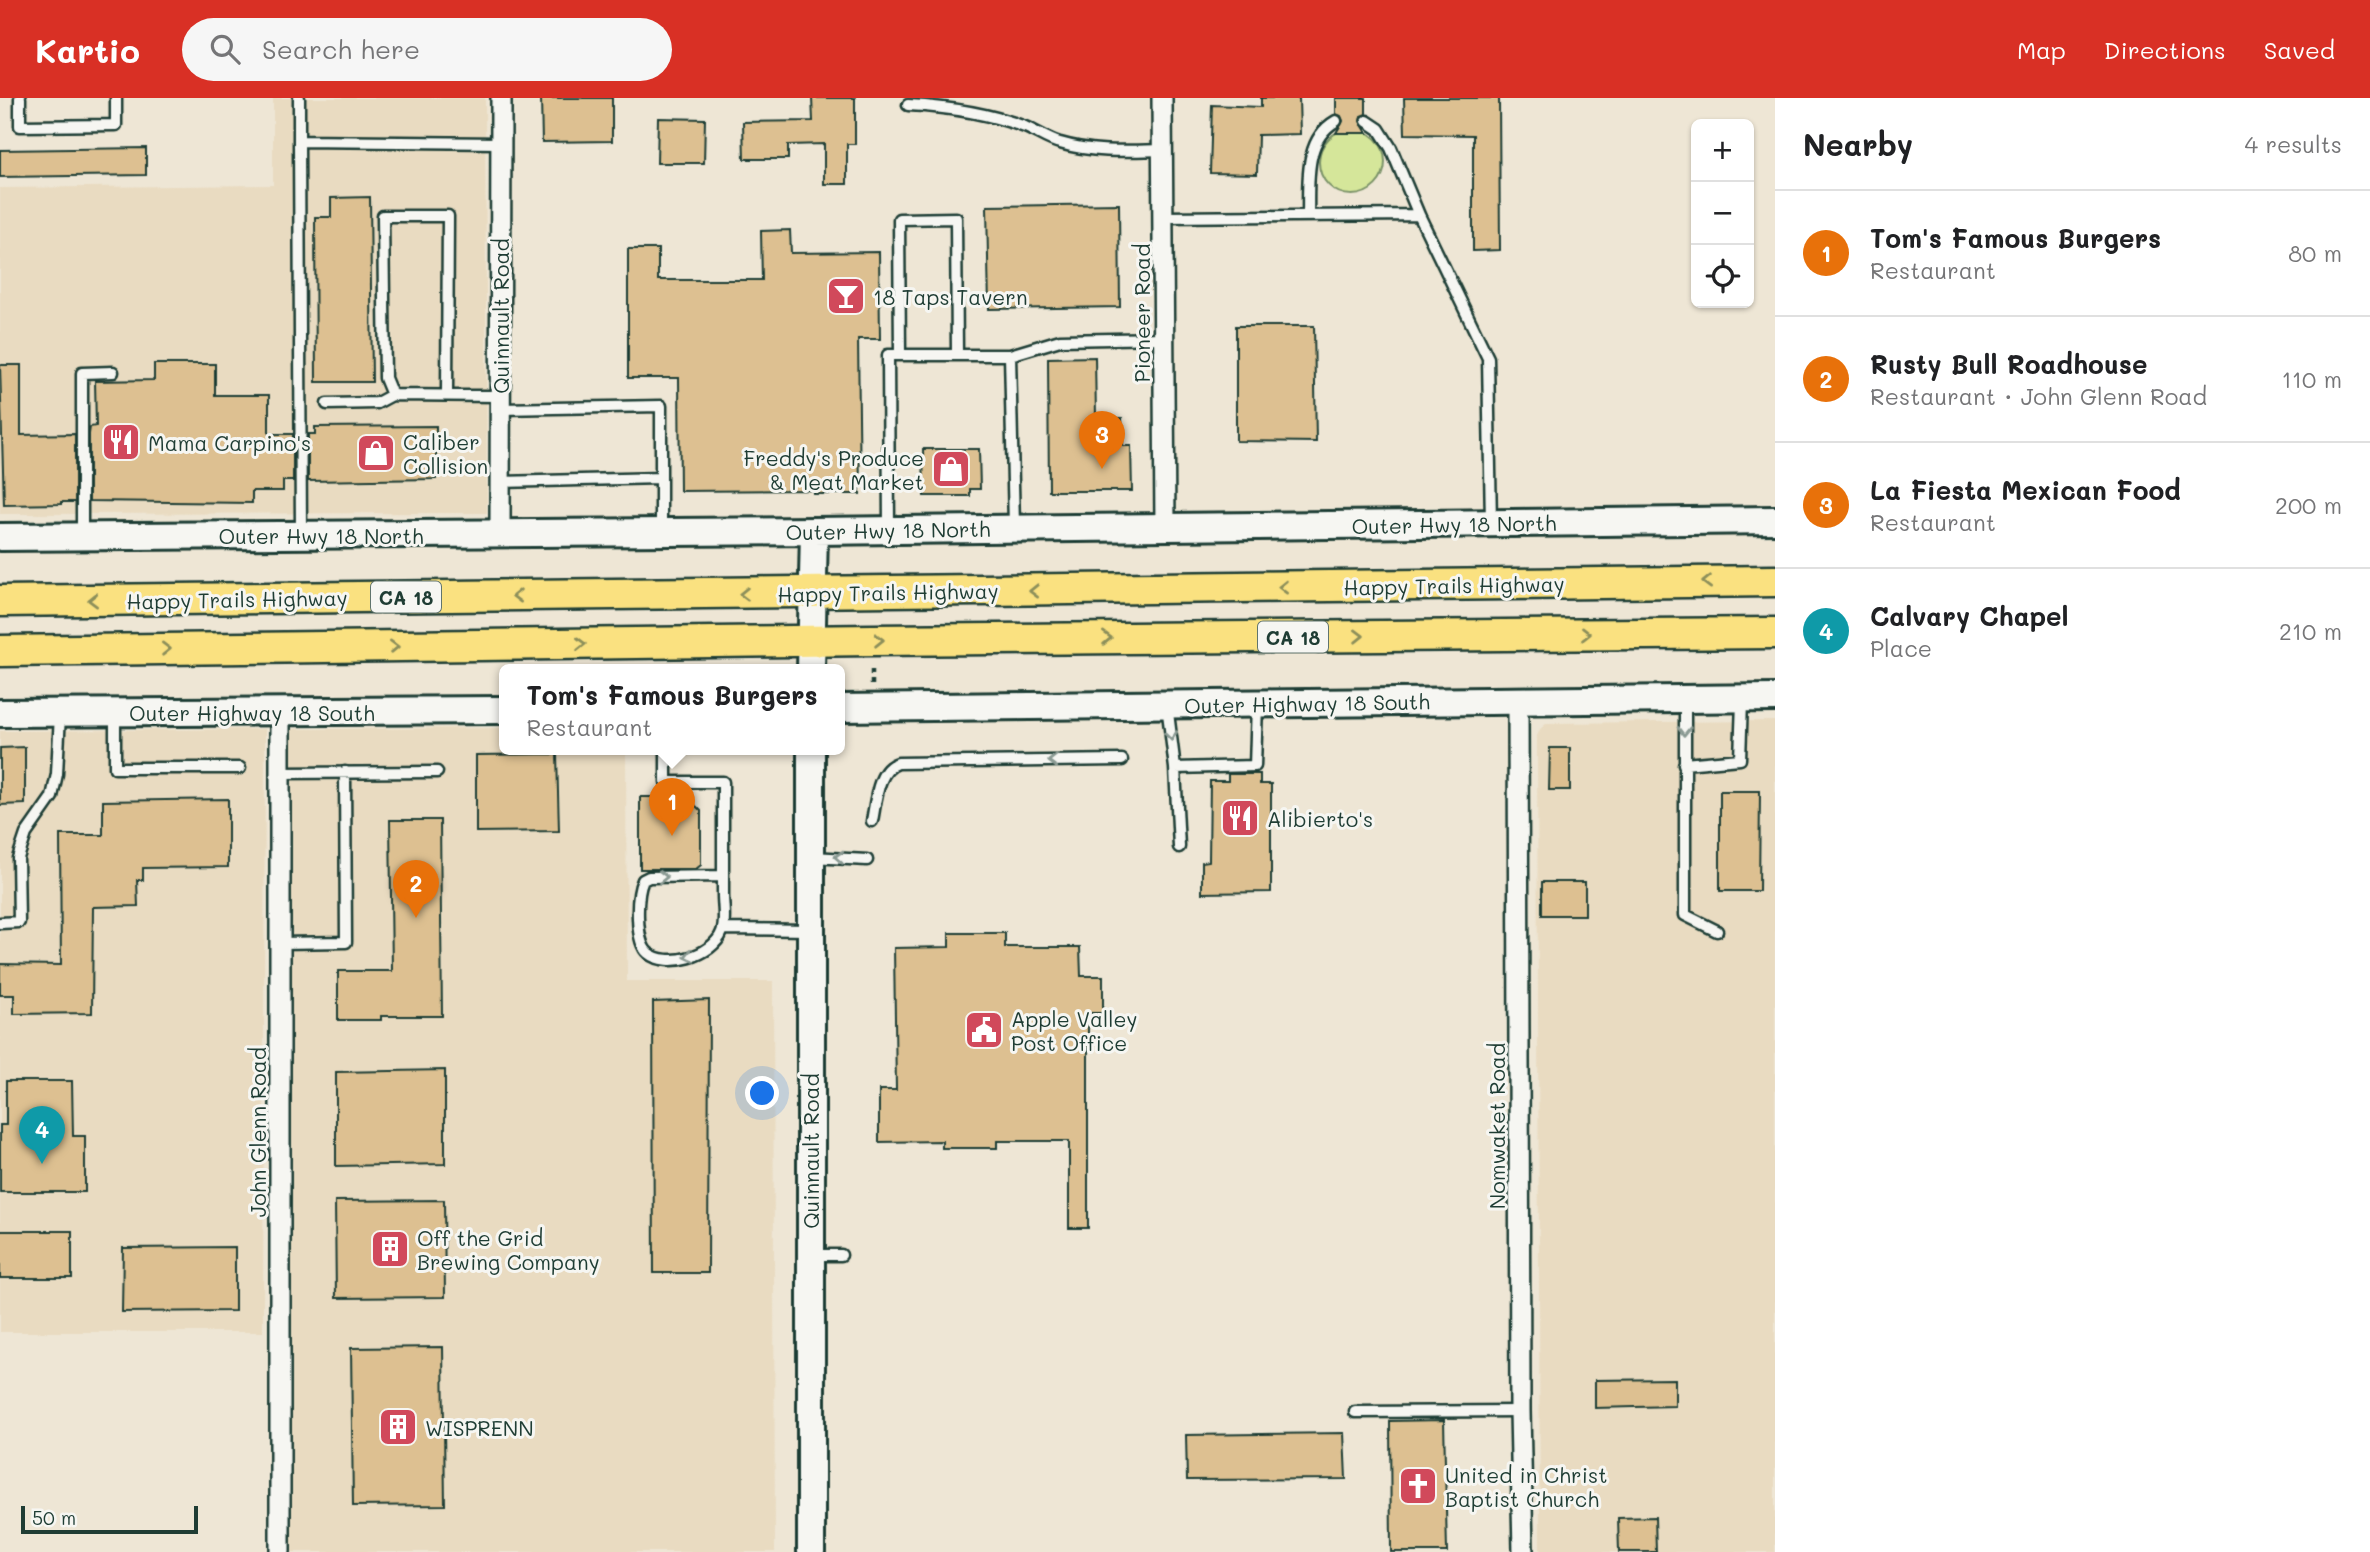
<!DOCTYPE html>
<html lang="en">
<head>
<meta charset="utf-8">
<style>
  :root { --surface:#fff; --page:#f6f6f6; --text:#202124; --muted:#757577; --line:#e0e0e0; --accent:#d93025 }
  body { margin:0; font-family:Mali,sans-serif; background:var(--page); color:var(--text) }
  .controls { position:absolute; right:21px; top:21px; display:grid; overflow:hidden; border-radius:10px; box-shadow:0 2px 5px #0004 }
  .controls button { width:63px; height:63px; display:grid; place-items:center; padding:0; border:0; border-bottom:2px solid var(--line); background:var(--surface); color:var(--text); font:35px sans-serif }
  .scale { position:absolute; left:21px; bottom:18px; width:177px; box-sizing:border-box; padding-left:7px; border:4px solid #1f3d34; border-top:0; font-size:19px; line-height:24px; white-space:nowrap; color:#1f3d34; -webkit-text-stroke:5px #f6f6f2; paint-order:stroke }
  .you { position:absolute; left:763px; top:996px; width:24px; height:24px; margin:-18px; border:5px solid #fff; border-radius:50%; background:#1a73e8; box-shadow:0 0 0 10px #1a73e833 }
  .badge { display:grid; place-items:center; width:46px; height:46px; border-radius:50%; background:var(--accent); color:#fff; font-size:23px; font-weight:700 }
  .pin { position:absolute; translate:-50% -58px; filter:drop-shadow(0 2px 4px #0008) }
  .pin::after { content:''; position:absolute; top:37px; width:24px; height:21px; background:inherit; clip-path:polygon(0 0,100% 0,50% 100%) }
  .popup { position:absolute; left:499px; top:566px; width:346px; height:91px; box-sizing:border-box; display:grid; place-content:center; border-radius:10px; background:var(--surface); filter:drop-shadow(0 2px 5px #0005); font-size:23px; white-space:nowrap; color:var(--muted) }
  .popup b { font-size:26px; color:var(--text) }
  .popup::after { content:''; position:absolute; left:50%; top:100%; margin-left:-14px; border:14px solid transparent; border-top-color:var(--surface) }
  .list { margin:0; padding:0; list-style:none }
  h2 { display:flex; justify-content:space-between; align-items:center; height:91px; margin:0; padding:0 28px; font-size:30px }
  h2 small { font-size:23px; font-weight:400; color:var(--muted) }
  .list li { display:grid; grid-template-columns:46px 1fr auto; gap:21px; align-items:center; box-sizing:border-box; height:126px; padding:0 28px; border-top:2px solid var(--line) }
  .list b { display:block; font-size:26px; white-space:nowrap }
  .list p { margin:0; font-size:23px; white-space:nowrap; color:var(--muted) }
  .list em { font-size:23px; font-style:normal; color:var(--muted) }
  .icon { flex:none; width:38px; height:38px; fill:none; stroke:currentColor; stroke-width:2; stroke-linecap:round; stroke-linejoin:round }
  .map { position:relative; flex:none; width:1775px; height:1454px; overflow:hidden }
  header { display:flex; align-items:center; gap:42px; box-sizing:border-box; height:98px; padding:0 35px; background:var(--accent); color:#fff }
  header strong { font-size:33px }
  nav { display:flex; gap:38px; margin-inline-start:auto; font-size:24px }
  .search { width:490px; height:63px; background:var(--page); display:flex; align-items:center; gap:18px; box-sizing:border-box; padding:0 24px; border-radius:38px; color:var(--muted); font-size:26px }
  main { display:flex }
  aside { flex:1; background:var(--surface) }
  .map>svg:first-child { display:block }
  .built { fill:#e9dbc1 }
  .green { fill:#d5e69a; stroke:#7a9267; stroke-width:2 }
  .building { fill:#ddc091; stroke:#1f3d34; stroke-width:2 }
  .lines { fill:none; stroke-linecap:round; stroke-linejoin:round }
  .lane-casing { stroke:#1f3d34; stroke-width:15 }
  .street-casing { stroke:#1f3d34; stroke-width:24 }
  .secondary-casing { stroke:#1f3d34; stroke-width:32 }
  .primary-casing { stroke:#1f3d34; stroke-width:35 }
  .path { stroke:#1f3d34; stroke-width:4.5; stroke-dasharray:5 5; stroke-linecap:butt }
  .lane { stroke:#f6f6f2; stroke-width:10 }
  .street { stroke:#f6f6f2; stroke-width:19 }
  .secondary { stroke:#f6f6f2; stroke-width:26 }
  .primary { stroke:#fae180; stroke-width:30 }
  .oneway { stroke:#8c8f5a }
  .oneway2 { stroke:#8a9a93 }
  .labels { text-anchor:middle; dominant-baseline:central; stroke-width:6; stroke-linejoin:round; paint-order:stroke }
  .shield { fill:#f6f6f2; stroke:#60746d; stroke-width:2 }
  .shield-label { font-size:19px; font-weight:bold; fill:#1f3d34 }
  .poi-label { font-size:21px; fill:#1f3d34; stroke:#f6f6f2; text-anchor:start }
  .street-label { font-size:21px; fill:#1f3d34; stroke:#f6f6f2 }
</style>
</head>
<body>
<header>
<strong>Kartio</strong>
<div class="search"><svg class="icon" aria-label="search" viewBox="0 0 24 24"><circle cx="10" cy="10" r="6"/><path d="M15 15l6 6"/></svg>Search here</div>
<nav><a>Map</a><a>Directions</a><a>Saved</a></nav>
</header>
<main>
<div class="map">
<svg width="1775" height="1454" viewBox="0 0 1775 1454">
  <rect width="100%" height="100%" fill="#eee6d5"/>
  <filter id="ink" filterUnits="userSpaceOnUse"><feTurbulence type="fractalNoise" baseFrequency=".0143" numOctaves="2"/><feDisplacementMap in="SourceGraphic" scale="14" xChannelSelector="R" yChannelSelector="G"/><feConvolveMatrix kernelMatrix="1 2 1 2 8 2 1 2 1" color-interpolation-filters="sRGB"/></filter>
  <g filter="url(#ink)">
    <path class="built" d="M 273,0 L 485,0 L 487,415 L 0,416 L 0,90 L 273,87 Z
      M 1775,623 L 1775,1454 L 1540,1454 L 1537,638 L 1540,631 L 1547,625 Z
      M 504,630 L 504,652 L 626,652 L 627,883 L 773,883 L 775,1454 L 292,1454 L 292,631 Z
      M 265,631 L 263,1234 L 0,1234 L 0,633 Z"/>
    <path class="green" d="M1319 64a33 33 0 1 1 66 0a33 33 0 1 1-66 0Z"/>
    <path class="building" d="M 541,0 L 612,0 L 612,43 L 542,44 Z
      M 812,0 L 855,0 L 855,46 L 847,46 L 847,86 L 824,86 L 824,46 L 788,47 L 788,61 L 744,61 L 743,24 L 813,23 Z
      M 1261,0 L 1299,0 L 1300,36 L 1258,37 L 1257,76 L 1210,75 L 1212,7 L 1261,9 Z
      M 1336,0 L 1366,0 L 1366,16 L 1361,18 L 1360,23 L 1367,35 L 1336,35 L 1343,23 L 1341,18 L 1336,16 Z
      M 1404,0 L 1499,0 L 1500,152 L 1473,153 L 1473,37 L 1405,36 Z
      M 658,20 L 705,21 L 704,65 L 657,65 Z
      M 146,50 L 146,77 L 0,79 L 0,52 Z
      M 370,99 L 372,284 L 316,284 L 315,119 L 331,119 L 331,100 Z
      M 1119,106 L 1120,209 L 989,211 L 987,108 Z
      M 790,132 L 791,155 L 879,154 L 880,241 L 858,241 L 860,396 L 814,396 L 814,392 L 680,393 L 679,280 L 628,280 L 628,151 L 658,151 L 658,182 L 762,182 L 761,133 Z
      M 1236,228 L 1314,228 L 1316,344 L 1236,343 Z
      M 1095,259 L 1096,320 L 1122,320 L 1123,348 L 1131,348 L 1132,393 L 1049,393 L 1048,260 Z
      M 154,266 L 215,266 L 215,297 L 269,297 L 269,336 L 293,336 L 293,383 L 283,383 L 283,393 L 252,393 L 252,405 L 89,403 L 89,336 L 90,329 L 96,328 L 95,283 L 154,282 Z
      M 0,267 L 21,267 L 21,337 L 75,336 L 75,404 L 61,404 L 61,406 L 4,407 Z
      M 436,328 L 436,381 L 308,383 L 308,336 L 315,336 L 315,329 Z
      M 923,351 L 979,351 L 980,391 L 970,391 L 970,398 L 924,398 Z
      M 25,649 L 25,706 L 0,707 L 0,650 Z
      M 1550,650 L 1570,650 L 1570,692 L 1549,692 Z
      M 557,656 L 559,733 L 476,734 L 476,657 Z
      M 1228,676 L 1260,676 L 1260,686 L 1271,686 L 1271,794 L 1202,795 L 1202,764 L 1209,763 L 1210,683 L 1228,683 Z
      M 1720,693 L 1760,693 L 1759,793 L 1720,793 Z
      M 640,699 L 680,699 L 680,706 L 694,706 L 701,713 L 701,767 L 696,771 L 640,771 Z
      M 228,701 L 228,769 L 143,770 L 143,782 L 137,782 L 138,808 L 93,809 L 92,915 L 14,916 L 14,897 L 0,897 L 0,866 L 61,867 L 60,737 L 103,737 L 103,703 Z
      M 390,722 L 440,722 L 442,918 L 381,918 L 381,922 L 338,922 L 338,873 L 392,873 Z
      M 1542,784 L 1585,784 L 1585,817 L 1542,817 Z
      M 949,835 L 1005,835 L 1005,849 L 1080,849 L 1081,878 L 1103,878 L 1103,915 L 1088,915 L 1088,1130 L 1069,1130 L 1069,1043 L 997,1043 L 997,1050 L 942,1050 L 942,1043 L 879,1044 L 879,992 L 896,992 L 894,850 L 949,849 Z
      M 709,902 L 708,1175 L 654,1175 L 653,904 Z
      M 445,972 L 445,1066 L 336,1068 L 336,974 Z
      M 6,983 L 72,983 L 73,1038 L 85,1038 L 85,1094 L 0,1094 L 0,1027 L 6,1027 Z
      M 444,1102 L 445,1199 L 336,1200 L 335,1103 Z
      M 0,1133 L 72,1133 L 72,1180 L 0,1180 Z
      M 235,1149 L 235,1213 L 122,1214 L 123,1150 Z
      M 443,1249 L 445,1407 L 353,1408 L 351,1250 Z
      M 1675,1281 L 1675,1308 L 1595,1310 L 1595,1282 Z
      M 1444,1322 L 1447,1454 L 1391,1454 L 1390,1323 Z
      M 1344,1335 L 1346,1381 L 1187,1382 L 1186,1337 Z
      M 1655,1419 L 1656,1454 L 1619,1454 L 1618,1420 Z"/>
    <g class="lines">
      <defs>
        <path id="lane" d="M 20,0 L 20,28 L 116,27 L 116,0
          M 299,0 L 299,43
          M 908,7 C 947,9 988,15 1025,29 C 1037,34 1048,42 1060,45 C 1093,55 1128,53 1163,52
          M 1367,23 L 1379,31 L 1391,50 L 1419,117
          M 1308,118 C 1309,85 1303,42 1336,23
          M 1163,119 L 1419,117 L 1488,260 L 1491,425
          M 900,257 L 899,121 L 956,120 L 957,257
          M 1010,257 L 1060,242 L 1164,240
          M 392,297 L 385,280 L 383,118 L 448,118 L 447,297
          M 327,306 L 377,305 L 392,297 L 500,298
          M 500,311 L 661,308 L 661,434
          M 500,384 L 661,380
          M 889,432 L 888,257 L 1010,257 L 1014,428
          M 301,436 L 299,43 L 501,45
          M 82,438 L 82,275 L 113,274
          M 1685,601 L 1685,817 L 1717,833
          M 1167,607 L 1175,670 L 1179,749
          M 115,615 L 115,670 L 240,670
          M 666,652 L 666,684 L 723,684 C 723,721 723,759 723,797 C 723,808 726,824 722,834 C 713,858 667,871 648,855 C 635,844 636,797 643,782 L 649,779 L 723,778
          M 1684,666 L 1740,661 L 1742,603
          M 1175,670 L 1255,668 L 1257,606
          M 280,675 L 437,674
          M 872,723 C 876,704 877,671 898,665 L 1122,662
          M 812,759 L 867,762
          M 0,825 L 19,824 L 18,760 L 26,736 L 52,699 L 57,676 L 60,616
          M 723,831 L 810,832
          M 280,845 L 346,844 L 345,674
          M 811,1157 L 841,1157
          M 1355,1314 L 1520,1313"/>
        <path id="street" d="M 1162,0 L 1165,429
          M 500,436 L 501,0
          M 1518,603 L 1520,1313 L 1523,1454
          M 280,1454 L 280,614"/>
        <path id="secondary" d="M 0,439 L 814,433 L 1775,422
          M 811,572 L 814,433
          M 840,610 L 1775,600
          M 0,615 L 504,612
          M 811,652 L 811,1454"/>
        <path id="primary" d="M 0,503 L 1775,483
          M 0,553 L 873,542 L 1775,535"/>
      </defs>
      <use href="#lane" class="lane-casing"/>
      <use href="#street" class="street-casing"/>
      <use href="#secondary" class="secondary-casing"/>
      <use href="#primary" class="primary-casing"/>
      <path class="path" d="M 872,587 L 872,567"/>
      <use href="#lane" class="lane"/>
      <use href="#street" class="street"/>
      <use href="#secondary" class="secondary"/>
      <use href="#primary" class="primary"/>
    </g>
    <defs><path id="oneway-chevron" d="M-2-3.5L2.5 0L-2 3.5" fill="none" stroke-width="1.6" stroke-linecap="round" stroke-linejoin="round" transform="scale(1.75)"/></defs>
    <g class="oneway">
      <use href="#oneway-chevron" transform="translate(1707 484) rotate(179)"/>
      <use href="#oneway-chevron" transform="translate(1283 489) rotate(179)"/>
      <use href="#oneway-chevron" transform="translate(1034 493) rotate(179)"/>
      <use href="#oneway-chevron" transform="translate(744 496) rotate(179)"/>
      <use href="#oneway-chevron" transform="translate(517 498) rotate(179)"/>
      <use href="#oneway-chevron" transform="translate(93 502) rotate(179)"/>
      <use href="#oneway-chevron" transform="translate(1586 536)"/>
      <use href="#oneway-chevron" transform="translate(1359 538) rotate(-1)"/>
      <use href="#oneway-chevron" transform="translate(1107 540) rotate(-1)"/>
      <use href="#oneway-chevron" transform="translate(879 542) rotate(-1)"/>
      <use href="#oneway-chevron" transform="translate(581 546) rotate(-1)"/>
      <use href="#oneway-chevron" transform="translate(394 549) rotate(-1)"/>
      <use href="#oneway-chevron" transform="translate(166 551) rotate(-1)"/>
    </g>
    <g class="oneway2">
      <use href="#oneway-chevron" transform="translate(1684 633) rotate(91)"/>
      <use href="#oneway-chevron" transform="translate(1171 638) rotate(83)"/>
      <use href="#oneway-chevron" transform="translate(1053 663) rotate(179)"/>
      <use href="#oneway-chevron" transform="translate(839 759) rotate(-177)"/>
      <use href="#oneway-chevron" transform="translate(663 779) rotate(-1)"/>
      <use href="#oneway-chevron" transform="translate(689 858) rotate(168)"/>
    </g>
  </g>
  <defs>
    <symbol id="bar-square" viewBox="-11 -11 22 22"><rect x="-9" y="-9" width="18" height="18" rx="4" fill="#d1495b" stroke="#f6f6f2"/><path d="M-6-5H6L.8 .8V4.5H3.5V6h-7V4.5H-.8V.8Z" fill="#fff"/></symbol>
    <symbol id="restaurant-square" viewBox="-11 -11 22 22"><rect x="-9" y="-9" width="18" height="18" rx="4" fill="#d1495b" stroke="#f6f6f2"/><path d="M-5-6h1v4h1v-4h1v4h1v-4h1v5L-1.5 .5V6h-2V.5L-5-1ZM5-6V6H3V1.5H1.5Q1.5-4 5-6Z" fill="#fff"/></symbol>
    <symbol id="shop-square" viewBox="-11 -11 22 22"><rect x="-9" y="-9" width="18" height="18" rx="4" fill="#d1495b" stroke="#f6f6f2"/><path d="M-5-2.5h2.3a2.7 3.5 0 0 1 5.4 0H5L5.5 6h-11ZM-1.5-2.5h3a1.5 2.3 0 0 0-3 0Z" fill="#fff"/></symbol>
    <symbol id="civic-square" viewBox="-11 -11 22 22"><rect x="-9" y="-9" width="18" height="18" rx="4" fill="#d1495b" stroke="#f6f6f2"/><path d="M-.6-6.5H3V-4.5H.6V-3L4-1V1h2V6H-6V1h2V-1L-.6-3ZM-1.2 2.5V6h2.4V2.5Z" fill="#fff"/></symbol>
    <symbol id="building-square" viewBox="-11 -11 22 22"><rect x="-9" y="-9" width="18" height="18" rx="4" fill="#d1495b" stroke="#f6f6f2"/><path d="M-4-6H4V6H1V3H-1V6H-4ZM-2.5-4.3h1.7v1.8h-1.7ZM.8-4.3h1.7v1.8H.8ZM-2.5-1h1.7V.8h-1.7ZM.8-1h1.7V.8H.8Z" fill="#fff"/></symbol>
    <symbol id="church-square" viewBox="-11 -11 22 22"><rect x="-9" y="-9" width="18" height="18" rx="4" fill="#d1495b" stroke="#f6f6f2"/><path d="M-1.2-6h2.4v3.5h3.3v2.4h-3.3V6h-2.4V-.1h-3.3v-2.4h3.3Z" fill="#fff"/></symbol>
  </defs>
  <g fill-rule="evenodd">
    <use href="#bar-square" x="824" y="176" width="44" height="44"/>
    <use href="#restaurant-square" x="99" y="322" width="44" height="44"/>
    <use href="#shop-square" x="354" y="333" width="44" height="44"/>
    <use href="#shop-square" x="929" y="349" width="44" height="44"/>
    <use href="#restaurant-square" x="1218" y="698" width="44" height="44"/>
    <use href="#civic-square" x="962" y="910" width="44" height="44"/>
    <use href="#building-square" x="368" y="1129" width="44" height="44"/>
    <use href="#building-square" x="376" y="1307" width="44" height="44"/>
    <use href="#church-square" x="1396" y="1366" width="44" height="44"/>
  </g>
  <g class="labels">
    <g class="shield">
      <rect x="371" y="483.5" width="70" height="31" rx="5"/>
      <rect x="1258" y="523.5" width="70" height="31" rx="5"/>
    </g>
    <g class="shield-label">
      <text x="406" y="499">CA 18</text>
      <text x="1293" y="539">CA 18</text>
    </g>
    <g class="poi-label">
      <text x="873" y="198">18 Taps Tavern</text>
      <text x="403" y="343">Caliber<tspan x="403" dy="24">Collision</tspan></text>
      <text x="148" y="344">Mama Carpino's</text>
      <text x="924" y="359" text-anchor="end">Freddy's Produce<tspan x="924" dy="24">&amp; Meat Market</tspan></text>
      <text x="1267" y="720">Alibierto's</text>
      <text x="1011" y="920">Apple Valley<tspan x="1011" dy="24">Post Office</tspan></text>
      <text x="417" y="1139">Off the Grid<tspan x="417" dy="24">Brewing Company</tspan></text>
      <text x="425" y="1329">WISPRENN</text>
      <text x="1445" y="1376">United in Christ<tspan x="1445" dy="24">Baptist Church</tspan></text>
    </g>
    <g class="street-label">
      <text transform="translate(1141 215) rotate(-90)">Pioneer Road</text>
      <text transform="translate(500 218) rotate(-90)">Quinnault Road</text>
      <text transform="translate(1454 426) rotate(-1)">Outer Hwy 18 North</text>
      <text transform="translate(888 432) rotate(-1)">Outer Hwy 18 North</text>
      <text x="321" y="437">Outer Hwy 18 North</text>
      <text transform="translate(1454 487) rotate(-1)">Happy Trails Highway</text>
      <text transform="translate(888 494) rotate(-1)">Happy Trails Highway</text>
      <text transform="translate(237 501) rotate(-1)">Happy Trails Highway</text>
      <text transform="translate(1307 605) rotate(-1)">Outer Highway 18 South</text>
      <text x="252" y="614">Outer Highway 18 South</text>
      <text transform="translate(1496 1028) rotate(-90)">Nomwaket Road</text>
      <text transform="translate(257 1034) rotate(-90)">John Glenn Road</text>
      <text transform="translate(810 1053) rotate(-90)">Quinnault Road</text>
    </g>
  </g>
</svg>
<div class="controls">
<button>+</button>
<button>−</button>
<button><svg class="icon" aria-label="locate" viewBox="0 0 24 24"><circle cx="12" cy="12" r="6"/><path d="M12 2v4M12 18v4M2 12h4M18 12h4"/></svg></button>
</div>
<div class="scale">50 m</div>
<div class="you"></div>
<div class="pin badge" style="left:672px;top:738px;background:#e8710a">1</div>
<div class="popup"><b>Tom's Famous Burgers</b>Restaurant</div>
<div class="pin badge" style="left:416px;top:820px;background:#e8710a">2</div>
<div class="pin badge" style="left:1102px;top:371px;background:#e8710a">3</div>
<div class="pin badge" style="left:42px;top:1066px;background:#0f9aa8">4</div>
</div>
<aside>
<h2>Nearby<small>4 results</small></h2>
<ul class="list">
<li><span class="badge" style="background:#e8710a">1</span><div><b>Tom's Famous Burgers</b><p>Restaurant</p></div><em>80 m</em></li>
<li><span class="badge" style="background:#e8710a">2</span><div><b>Rusty Bull Roadhouse</b><p>Restaurant · John Glenn Road</p></div><em>110 m</em></li>
<li><span class="badge" style="background:#e8710a">3</span><div><b>La Fiesta Mexican Food</b><p>Restaurant</p></div><em>200 m</em></li>
<li><span class="badge" style="background:#0f9aa8">4</span><div><b>Calvary Chapel</b><p>Place</p></div><em>210 m</em></li>
</ul>
</aside>
</main>
</body>
</html>
